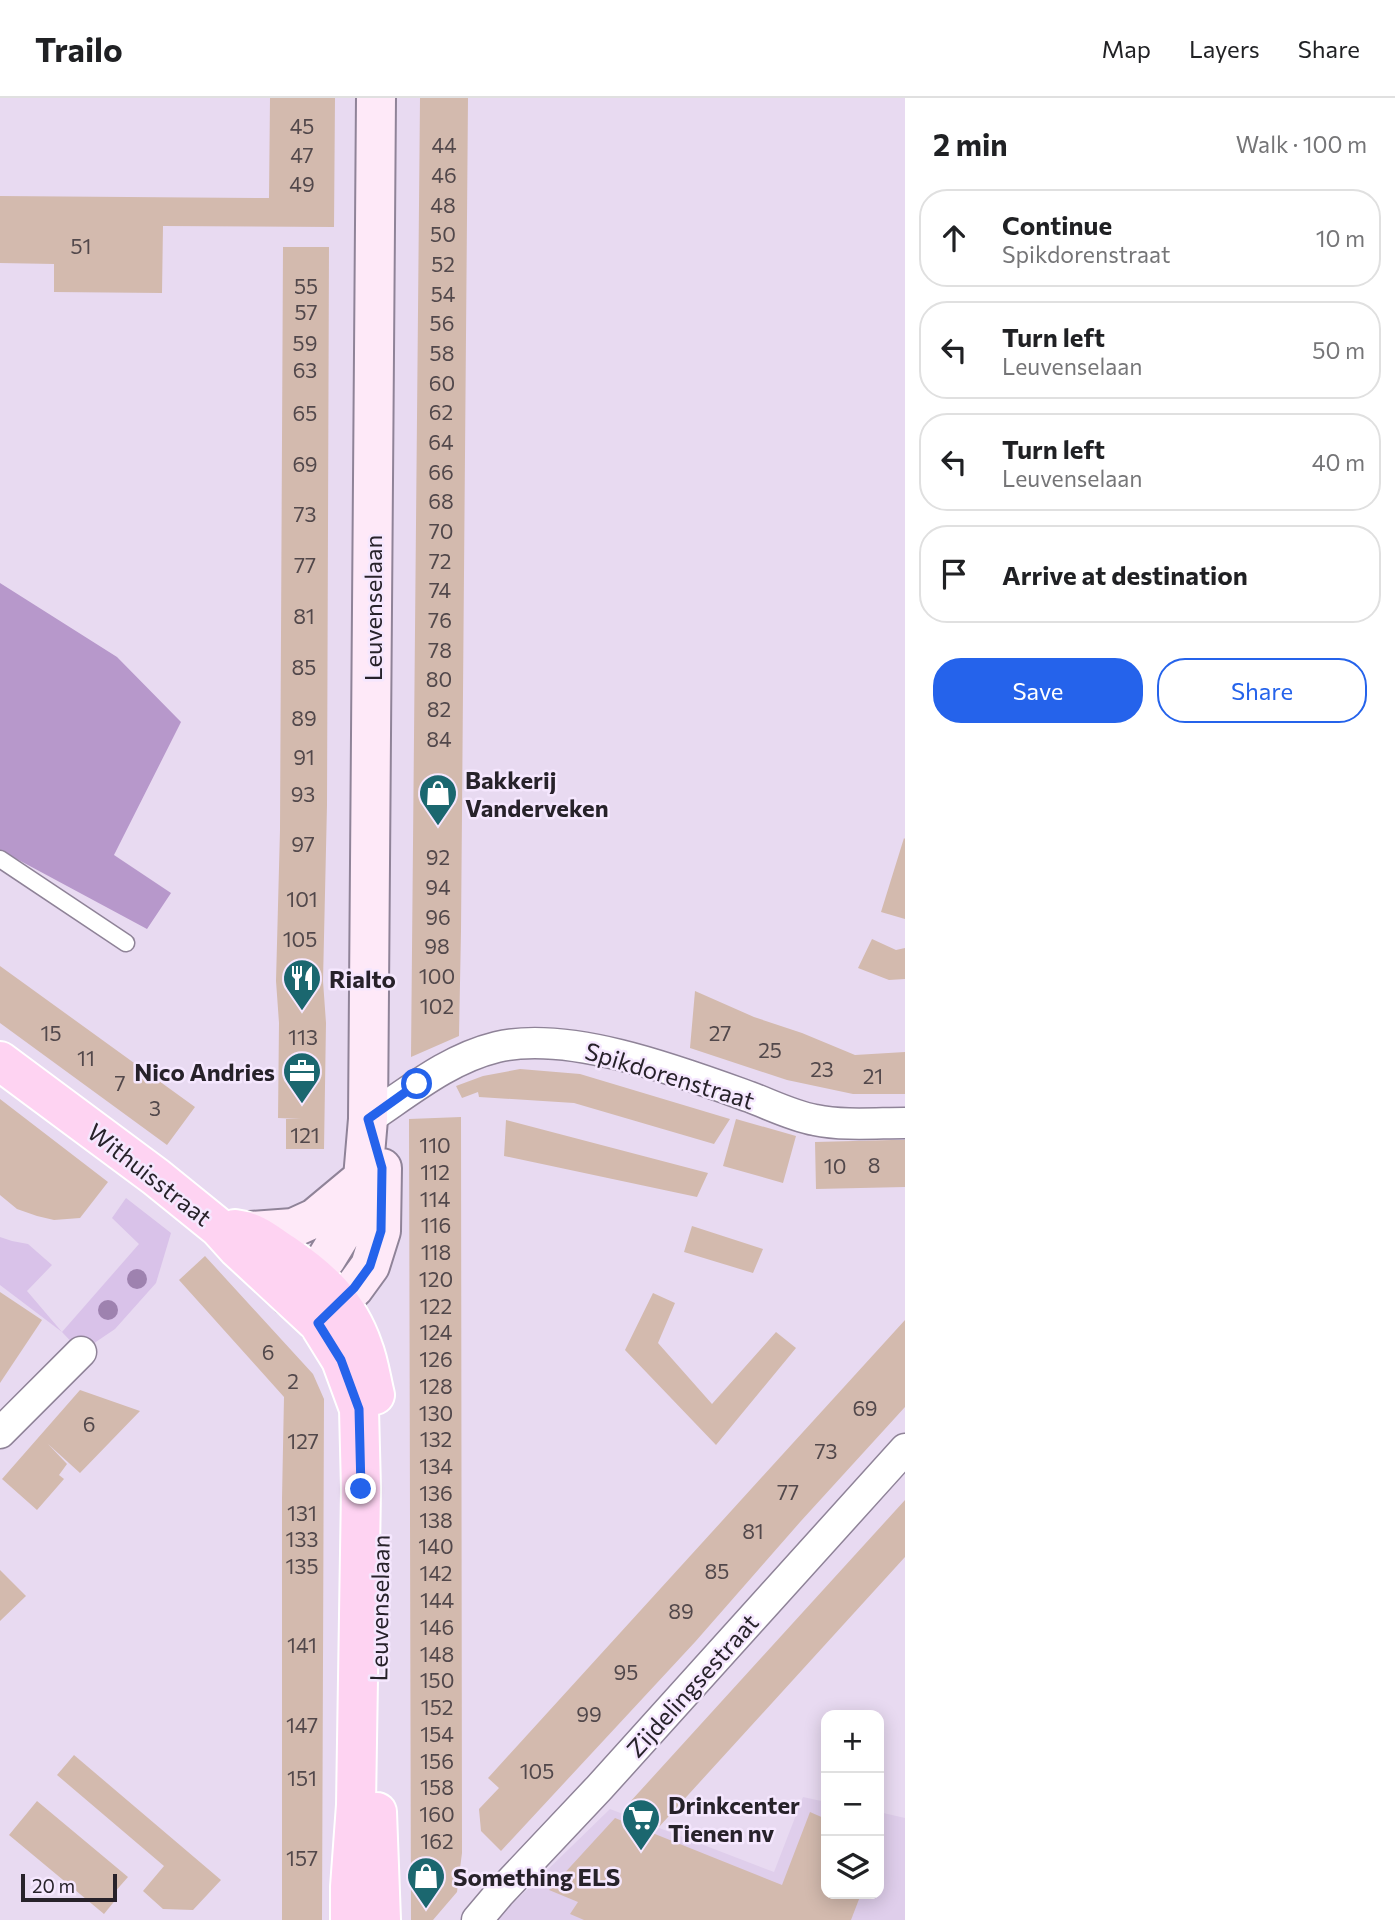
<!DOCTYPE html>
<html lang="en">
<head>
<meta charset="utf-8">
<style>
  :root { --surface:#fff; --page:#f2f2f2; --text:#202124; --muted:#757577; --line:#e0e0e0; --accent:#2563eb }
  body { margin:0; font-family:Commissioner,sans-serif; background:var(--page); color:var(--text) }
  .controls { position:absolute; right:21px; bottom:21px; display:grid; overflow:hidden; border-radius:14px; box-shadow:0 4px 18px #0003 }
  .controls button { width:63px; height:63px; display:grid; place-items:center; padding:0; border:0; border-bottom:2px solid var(--line); background:var(--surface); color:var(--text); font:35px sans-serif }
  .scale { position:absolute; left:21px; bottom:18px; width:96px; box-sizing:border-box; padding-left:7px; border:4px solid #27222a; border-top:0; font-size:19px; line-height:24px; white-space:nowrap; color:#27222a; -webkit-text-stroke:5px #f5e7fe; paint-order:stroke }
  .stop { position:absolute; width:21px; height:21px; margin:-16px; border:5px solid #2563eb; border-radius:50%; background:#fff }
  .stop.end { background:#2563eb; border-color:#fff; box-shadow:0 2px 7px #0008 }
  .list { margin:0; padding:0; list-style:none }
  h2 { display:flex; justify-content:space-between; align-items:center; height:91px; margin:0; padding:0 28px; font-size:30px }
  h2 small { font-size:23px; font-weight:400; color:var(--muted) }
  .list li { display:grid; grid-template-columns:46px 1fr auto; gap:21px; align-items:center; box-sizing:border-box; height:98px; margin:0 14px 14px; padding:0 14px; border:2px solid var(--line); border-radius:28px }
  .list b { display:block; font-size:26px; white-space:nowrap }
  .list p { margin:0; font-size:23px; white-space:nowrap; color:var(--muted) }
  .list em { font-size:23px; font-style:normal; color:var(--muted) }
  .actions { display:flex; gap:14px; padding:21px 28px }
  .actions a { flex:1; padding:16px 0; border:2px solid var(--accent); border-radius:28px; text-align:center; font-size:24px; color:var(--accent) }
  .actions .main { background:var(--accent); color:#fff }
  .icon { flex:none; width:38px; height:38px; fill:none; stroke:currentColor; stroke-width:2; stroke-linecap:round; stroke-linejoin:round }
  .map { position:relative; flex:none; width:905px; height:1822px; overflow:hidden }
  header { display:flex; align-items:center; gap:42px; box-sizing:border-box; height:98px; padding:0 35px; background:var(--surface); border-bottom:2px solid var(--line) }
  header strong { font-size:33px }
  nav { display:flex; gap:38px; margin-inline-start:auto; font-size:24px }
  main { display:flex }
  aside { flex:1; background:var(--surface) }
  .map>svg:first-child { display:block }
  .built { fill:#dfceeb }
  .green { fill:#d9c2e9 }
  .forest { fill:#b798cb }
  .building { fill:#d3baae }
  .lines { fill:none; stroke-linecap:round; stroke-linejoin:round }
  .lane-casing { stroke:#8f8398; stroke-width:19 }
  .street-casing { stroke:#8f8398; stroke-width:33 }
  .secondary-casing { stroke:#8f8398; stroke-width:42 }
  .primary-casing { stroke:#fff; stroke-width:42 }
  .lane { stroke:#fff; stroke-width:16 }
  .street { stroke:#fff; stroke-width:30 }
  .secondary { stroke:#fee9f8; stroke-width:38 }
  .primary { stroke:#fed3f2; stroke-width:38 }
  .tree { fill:#9e82af }
  .route { stroke:#2563eb; stroke-width:9 }
  .labels { text-anchor:middle; dominant-baseline:central; stroke-width:5; stroke-linejoin:round; paint-order:stroke }
  .number-label { font-size:21px; fill:#52484b }
  .street-label { font-size:24px; fill:#27222a; stroke:#f5e7fe }
  .poi-label { font-size:24px; font-weight:bold; fill:#27222a; stroke:#f5e7fe; text-anchor:start }
</style>
</head>
<body>
<header>
<strong>Trailo</strong>
<nav><a>Map</a><a>Layers</a><a>Share</a></nav>
</header>
<main>
<div class="map">
<svg width="905" height="1822" viewBox="0 0 905 1822">
  <rect width="100%" height="100%" fill="#e8daf1"/>
  <path class="built" d="M 803,1699 L 826,1704 L 826,1796 L 879,1796 L 879,1714 L 905,1720 L 905,1822 L 496,1822 L 610,1711 L 774,1774 Z"/>
  <path class="green" d="M 126,1100 L 171,1135 L 156,1185 L 115,1231 L 81,1254 L 62,1234 L 0,1187 L 0,1139 L 12,1143 L 28,1146 L 52,1167 L 27,1193 L 62,1234 L 139,1146 L 112,1120 Z"/>
  <path class="forest" d="M 0,485 L 117,559 L 181,624 L 114,757 L 171,795 L 147,831 L 0,752 Z"/>
  <path class="building" d="M 270,0 L 335,0 L 334,129 L 163,128 L 162,195 L 54,194 L 54,166 L 0,165 L 0,98 L 269,100 Z
    M 420,0 L 468,0 L 461,833 L 459,938 L 411,959 Z
    M 283,149 L 329,149 L 327,707 L 323,883 L 326,925 L 324,1051 L 286,1051 L 286,1021 L 301,1021 L 278,1020 L 279,925 L 276,883 L 280,732 Z
    M 904,740 L 905,741 L 905,821 L 881,814 Z
    M 872,841 L 896,852 L 905,850 L 905,881 L 889,882 L 858,870 Z
    M 0,868 L 195,1009 L 167,1047 L 0,925 Z
    M 695,893 L 754,919 L 802,935 L 855,957 L 905,954 L 905,996 L 853,996 L 787,982 L 690,950 Z
    M 520,971 L 580,976 L 730,1021 L 714,1046 L 574,1005 L 479,999 L 478,994 L 462,1000 L 456,988 L 483,978 Z
    M 0,1001 L 108,1084 L 80,1120 L 54,1122 L 37,1118 L 17,1111 L 0,1097 Z
    M 461,1019 L 462,1755 L 457,1794 L 433,1822 L 411,1822 L 409,1021 Z
    M 736,1021 L 796,1038 L 783,1085 L 723,1068 Z
    M 506,1022 L 708,1075 L 697,1099 L 504,1058 Z
    M 892,1042 L 905,1042 L 905,1089 L 816,1091 L 815,1044 Z
    M 692,1128 L 763,1151 L 753,1175 L 684,1154 Z
    M 205,1158 L 313,1276 L 324,1301 L 322,1822 L 282,1822 L 282,1400 L 284,1299 L 179,1182 Z
    M 0,1194 L 42,1222 L 0,1285 Z
    M 653,1195 L 675,1205 L 658,1245 L 712,1306 L 776,1234 L 796,1250 L 716,1347 L 625,1252 Z
    M 905,1222 L 905,1309 L 801,1423 L 695,1544 L 501,1753 L 481,1733 L 479,1711 L 499,1690 L 488,1680 Z
    M 80,1292 L 140,1313 L 80,1375 L 48,1346 L 67,1366 L 59,1377 L 64,1381 L 37,1412 L 2,1381 Z
    M 905,1402 L 905,1459 L 658,1730 L 630,1704 Z
    M 0,1472 L 26,1498 L 0,1523 Z
    M 74,1657 L 221,1782 L 193,1812 L 163,1811 L 143,1793 L 164,1768 L 57,1677 Z
    M 37,1703 L 128,1779 L 113,1796 L 117,1800 L 104,1816 L 9,1737 Z
    M 810,1714 L 826,1721 L 826,1796 L 861,1796 L 851,1822 L 584,1822 L 570,1816 L 578,1804 L 549,1792 L 615,1720 L 782,1787 Z"/>
  <g class="lines">
    <defs>
      <path id="lane" d="M 0,761 L 126,845"/>
      <path id="street" d="M 368,1021 C 410,993 448,961 497,949 C 570,932 681,974 750,999 C 771,1007 793,1018 815,1022 C 844,1028 876,1025 905,1025
        M 0,1335 L 81,1254
        M 477,1822 L 499,1796 L 599,1690 L 905,1351"/>
      <path id="secondary" d="M 250,1133 L 293,1130 L 315,1120 L 363,1080
        M 290,1199 L 326,1161 L 356,1112 L 363,1080 L 368,1021 L 376,0
        M 318,1225 L 354,1190 L 370,1168 L 381,1133 L 382,1070"/>
      <path id="primary" d="M 0,963 L 156,1079 L 219,1130 L 237,1150 L 318,1225 L 341,1262 L 359,1311 L 361,1391 L 356,1707 L 350,1789 L 350,1822
        M 235,1131 C 256,1134 266,1144 283,1155 C 320,1180 348,1205 363,1249 C 369,1264 371,1281 375,1297
        M 377,1714 L 381,1822"/>
    </defs>
    <use href="#lane" class="lane-casing"/>
    <use href="#street" class="street-casing"/>
    <use href="#secondary" class="secondary-casing"/>
    <use href="#primary" class="primary-casing"/>
    <use href="#lane" class="lane"/>
    <use href="#street" class="street"/>
    <use href="#secondary" class="secondary"/>
    <use href="#primary" class="primary"/>
  </g>
  <g class="tree">
    <circle cx="137" cy="1181" r="10"/>
    <circle cx="108" cy="1212" r="10"/>
  </g>
  <g class="lines">
    <path class="route" d="M 361,1391 L 359,1311 L 341,1262 L 318,1225 L 354,1190 L 370,1168 L 381,1133 L 382,1070 L 368,1021 L 417,986"/>
  </g>
  <defs>
    <symbol id="shop-pin" viewBox="-11 -11 22 30"><path d="M0 17L-7.5 6A9.5 9.5 0 1 1 7.5 6Z" fill="#1b676f" stroke="#f5e7fe"/><path d="M-5-2.5h2.3a2.7 3.5 0 0 1 5.4 0H5L5.5 6h-11ZM-1.5-2.5h3a1.5 2.3 0 0 0-3 0Z" fill="#fff"/></symbol>
    <symbol id="restaurant-pin" viewBox="-11 -11 22 30"><path d="M0 17L-7.5 6A9.5 9.5 0 1 1 7.5 6Z" fill="#1b676f" stroke="#f5e7fe"/><path d="M-5-6h1v4h1v-4h1v4h1v-4h1v5L-1.5 .5V6h-2V.5L-5-1ZM5-6V6H3V1.5H1.5Q1.5-4 5-6Z" fill="#fff"/></symbol>
    <symbol id="office-pin" viewBox="-11 -11 22 30"><path d="M0 17L-7.5 6A9.5 9.5 0 1 1 7.5 6Z" fill="#1b676f" stroke="#f5e7fe"/><path d="M-6-3h4V-5.5h4V-3h4V5H-6ZM-1-4.5V-3h2v-1.5ZM-6 0V1H6V0Z" fill="#fff"/></symbol>
    <symbol id="supermarket-pin" viewBox="-11 -11 22 30"><path d="M0 17L-7.5 6A9.5 9.5 0 1 1 7.5 6Z" fill="#1b676f" stroke="#f5e7fe"/><path d="M-6-5.5h2.5l.6 2H6L4.5 2H-2.5L-4.4-4H-6ZM-1.5 3.2a1.3 1.3 0 1 0 .1 0ZM3 3.2a1.3 1.3 0 1 0 .1 0Z" fill="#fff"/></symbol>
  </defs>
  <g fill-rule="evenodd">
    <use href="#shop-pin" x="416" y="673" width="44" height="60"/>
    <use href="#restaurant-pin" x="280" y="858" width="44" height="60"/>
    <use href="#office-pin" x="280" y="951" width="44" height="60"/>
    <use href="#supermarket-pin" x="619" y="1698" width="44" height="60"/>
    <use href="#shop-pin" x="404" y="1756" width="44" height="60"/>
  </g>
  <g class="labels">
    <g class="number-label">
      <text x="302" y="27">45</text>
      <text x="444" y="46">44</text>
      <text x="302" y="56">47</text>
      <text x="444" y="76">46</text>
      <text x="302" y="85">49</text>
      <text x="443" y="106">48</text>
      <text x="443" y="135">50</text>
      <text x="81" y="147">51</text>
      <text x="443" y="165">52</text>
      <text x="306" y="187">55</text>
      <text x="443" y="195">54</text>
      <text x="306" y="213">57</text>
      <text x="442" y="224">56</text>
      <text x="305" y="244">59</text>
      <text x="442" y="254">58</text>
      <text x="305" y="271">63</text>
      <text x="442" y="284">60</text>
      <text x="441" y="313">62</text>
      <text x="305" y="314">65</text>
      <text x="441" y="343">64</text>
      <text x="305" y="365">69</text>
      <text x="441" y="373">66</text>
      <text x="441" y="402">68</text>
      <text x="305" y="415">73</text>
      <text x="441" y="432">70</text>
      <text x="440" y="462">72</text>
      <text x="305" y="466">77</text>
      <text x="440" y="491">74</text>
      <text x="304" y="517">81</text>
      <text x="440" y="521">76</text>
      <text x="440" y="551">78</text>
      <text x="304" y="568">85</text>
      <text x="439" y="580">80</text>
      <text x="439" y="610">82</text>
      <text x="304" y="619">89</text>
      <text x="439" y="640">84</text>
      <text x="304" y="658">91</text>
      <text x="303" y="695">93</text>
      <text x="303" y="745">97</text>
      <text x="438" y="758">92</text>
      <text x="438" y="788">94</text>
      <text x="302" y="800">101</text>
      <text x="438" y="818">96</text>
      <text x="300" y="840">105</text>
      <text x="437" y="847">98</text>
      <text x="437" y="877">100</text>
      <text x="437" y="907">102</text>
      <text x="51" y="934">15</text>
      <text x="720" y="934">27</text>
      <text x="303" y="938">113</text>
      <text x="770" y="951">25</text>
      <text x="86" y="959">11</text>
      <text x="822" y="970">23</text>
      <text x="873" y="977">21</text>
      <text x="120" y="984">7</text>
      <text x="155" y="1009">3</text>
      <text x="305" y="1036">121</text>
      <text x="435" y="1046">110</text>
      <text x="874" y="1066">8</text>
      <text x="835" y="1067">10</text>
      <text x="435" y="1073">112</text>
      <text x="435" y="1100">114</text>
      <text x="436" y="1126">116</text>
      <text x="436" y="1153">118</text>
      <text x="436" y="1180">120</text>
      <text x="436" y="1207">122</text>
      <text x="436" y="1233">124</text>
      <text x="268" y="1253">6</text>
      <text x="436" y="1260">126</text>
      <text x="293" y="1282">2</text>
      <text x="436" y="1287">128</text>
      <text x="865" y="1309">69</text>
      <text x="436" y="1314">130</text>
      <text x="89" y="1325">6</text>
      <text x="436" y="1340">132</text>
      <text x="303" y="1342">127</text>
      <text x="826" y="1352">73</text>
      <text x="436" y="1367">134</text>
      <text x="788" y="1393">77</text>
      <text x="436" y="1394">136</text>
      <text x="302" y="1414">131</text>
      <text x="436" y="1421">138</text>
      <text x="753" y="1432">81</text>
      <text x="302" y="1440">133</text>
      <text x="436" y="1447">140</text>
      <text x="302" y="1467">135</text>
      <text x="717" y="1472">85</text>
      <text x="436" y="1474">142</text>
      <text x="437" y="1501">144</text>
      <text x="681" y="1512">89</text>
      <text x="437" y="1528">146</text>
      <text x="302" y="1546">141</text>
      <text x="437" y="1555">148</text>
      <text x="626" y="1573">95</text>
      <text x="437" y="1581">150</text>
      <text x="437" y="1608">152</text>
      <text x="589" y="1615">99</text>
      <text x="302" y="1626">147</text>
      <text x="437" y="1635">154</text>
      <text x="437" y="1662">156</text>
      <text x="537" y="1672">105</text>
      <text x="302" y="1679">151</text>
      <text x="437" y="1688">158</text>
      <text x="437" y="1715">160</text>
      <text x="437" y="1742">162</text>
      <text x="302" y="1759">157</text>
    </g>
    <g class="street-label">
      <text transform="translate(372 510) rotate(-90)">Leuvenselaan</text>
      <text transform="translate(670 977) rotate(17)">Spikdorenstraat</text>
      <text transform="translate(150 1076) rotate(38)">Withuisstraat</text>
      <text transform="translate(379 1510) rotate(-89)">Leuvenselaan</text>
      <text transform="translate(692 1587) rotate(-48)">Zijdelingsestraat</text>
    </g>
    <g class="poi-label">
      <text x="465" y="681">Bakkerij<tspan x="465" dy="28">Vanderveken</tspan></text>
      <text x="329" y="880">Rialto</text>
      <text x="275" y="973" text-anchor="end">Nico Andries</text>
      <text x="668" y="1706">Drinkcenter<tspan x="668" dy="28">Tienen nv</tspan></text>
      <text x="453" y="1778">Something ELS</text>
    </g>
  </g>
</svg>
<div class="controls">
<button>+</button>
<button>−</button>
<button><svg class="icon" aria-label="layers" viewBox="0 0 24 24"><path d="M12 4l9 5-9 5-9-5zM3 14l9 5 9-5"/></svg></button>
</div>
<div class="scale">20 m</div>
<div class="stop" style="left:417px;top:986px"></div>
<div class="stop end" style="left:361px;top:1391px"></div>
</div>
<aside>
<h2>2 min<small>Walk · 100 m</small></h2>
<ul class="list">
<li><svg class="icon" aria-label="ahead" viewBox="0 0 24 24"><path d="M12 20V5M6 11l6-6 6 6"/></svg><div><b>Continue</b><p>Spikdorenstraat</p></div><em>10 m</em></li>
<li><svg class="icon" aria-label="left" viewBox="0 0 24 24"><path d="M17 20v-9H6M10 6l-5 5 5 5"/></svg><div><b>Turn left</b><p>Leuvenselaan</p></div><em>50 m</em></li>
<li><svg class="icon" aria-label="left" viewBox="0 0 24 24"><path d="M17 20v-9H6M10 6l-5 5 5 5"/></svg><div><b>Turn left</b><p>Leuvenselaan</p></div><em>40 m</em></li>
<li><svg class="icon" aria-label="arrive" viewBox="0 0 24 24"><path d="M6 21V4h12l-3 4 3 4H6"/></svg><div><b>Arrive at destination</b></div></li>
</ul>
<div class="actions"><a class="main">Save</a><a>Share</a></div>
</aside>
</main>
</body>
</html>
